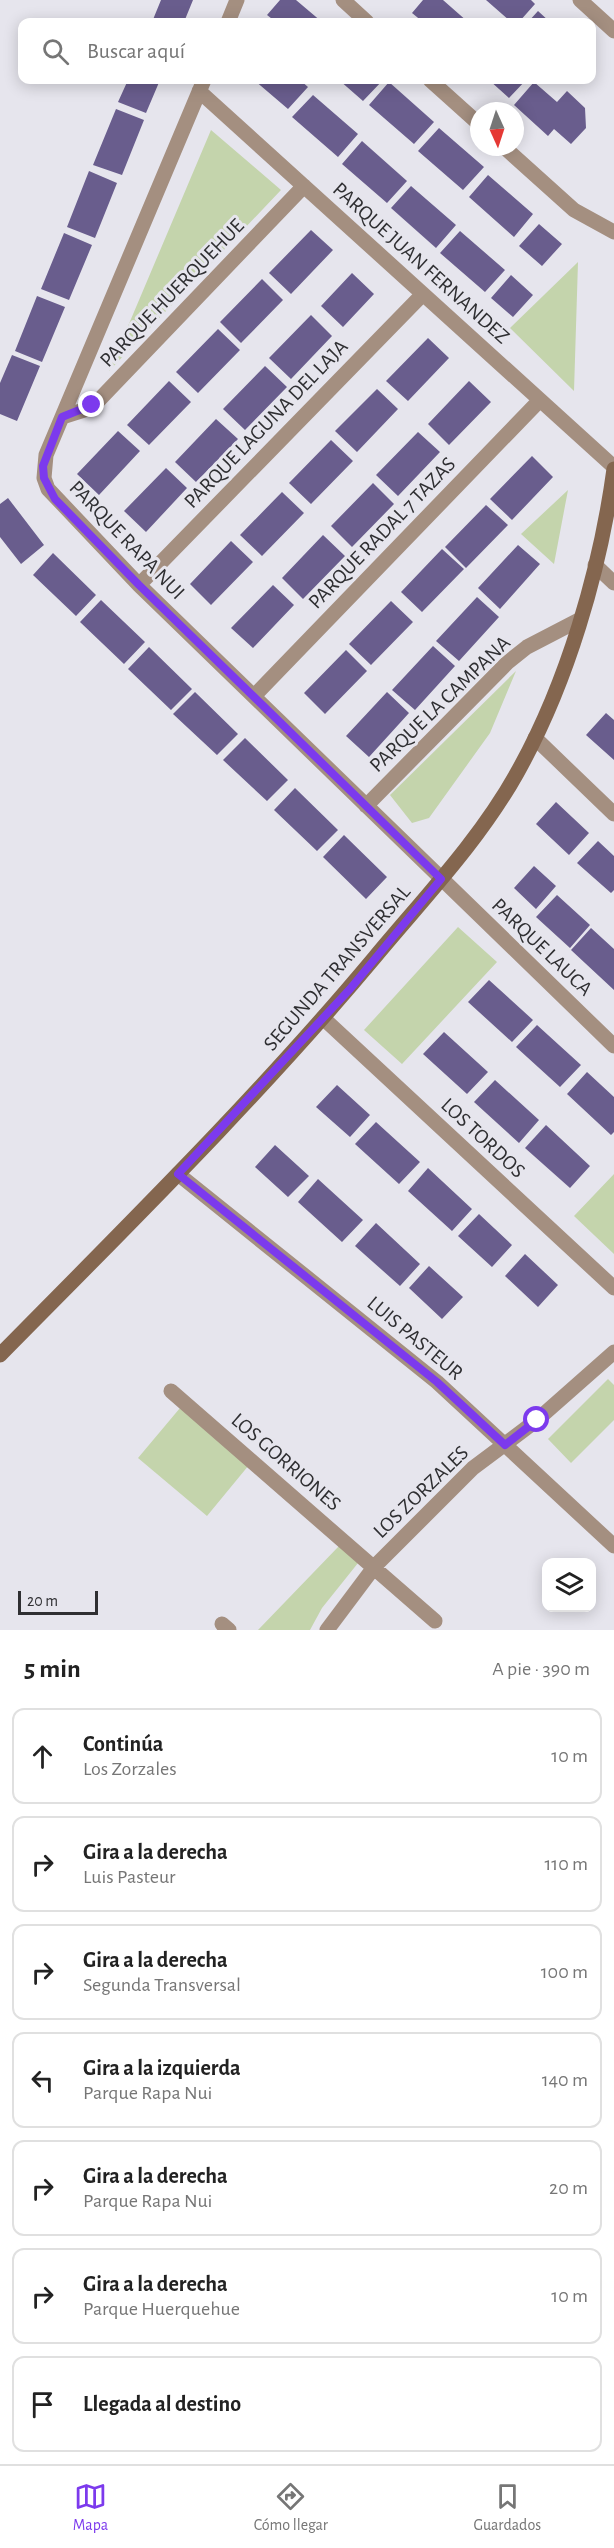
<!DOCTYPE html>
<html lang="es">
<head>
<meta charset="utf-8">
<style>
  :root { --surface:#fff; --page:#f6f6f6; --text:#222; --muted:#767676; --line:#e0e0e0; --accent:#7c3aed }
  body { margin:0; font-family:"Alegreya Sans",sans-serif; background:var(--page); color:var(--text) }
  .controls { position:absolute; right:18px; bottom:18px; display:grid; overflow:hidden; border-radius:12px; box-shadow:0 3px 15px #0003 }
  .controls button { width:54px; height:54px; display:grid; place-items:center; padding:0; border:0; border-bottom:2px solid var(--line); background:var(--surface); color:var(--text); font:30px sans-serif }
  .compass { position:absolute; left:470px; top:102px; width:54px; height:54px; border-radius:50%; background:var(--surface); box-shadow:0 3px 15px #0003; rotate:177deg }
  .scale { position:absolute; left:18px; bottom:15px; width:80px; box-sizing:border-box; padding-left:6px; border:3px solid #2f2f32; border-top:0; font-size:16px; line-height:21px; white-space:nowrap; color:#2f2f32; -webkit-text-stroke:4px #e6e5ed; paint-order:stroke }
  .stop { position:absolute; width:18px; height:18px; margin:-14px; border:4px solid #7c3aed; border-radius:50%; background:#fff }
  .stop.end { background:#7c3aed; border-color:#fff; box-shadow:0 2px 6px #0008 }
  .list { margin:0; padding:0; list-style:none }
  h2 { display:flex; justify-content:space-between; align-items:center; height:78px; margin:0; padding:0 24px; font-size:26px }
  h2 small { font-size:20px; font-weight:400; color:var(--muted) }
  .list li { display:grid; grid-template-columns:39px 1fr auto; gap:18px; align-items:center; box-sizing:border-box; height:96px; margin:0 12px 12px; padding:0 12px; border:2px solid var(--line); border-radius:12px }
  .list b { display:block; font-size:22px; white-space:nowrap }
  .list p { margin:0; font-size:20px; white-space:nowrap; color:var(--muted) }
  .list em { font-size:20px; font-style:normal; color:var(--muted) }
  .icon { flex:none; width:33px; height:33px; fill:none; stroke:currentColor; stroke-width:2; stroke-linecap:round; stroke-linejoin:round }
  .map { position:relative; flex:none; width:614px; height:1630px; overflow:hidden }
  .search { position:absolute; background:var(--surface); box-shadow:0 3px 15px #0003; left:18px; right:18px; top:18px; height:66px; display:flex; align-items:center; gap:15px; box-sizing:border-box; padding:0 21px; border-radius:12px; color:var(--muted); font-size:22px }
  .sheet { height:834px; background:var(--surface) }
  nav { display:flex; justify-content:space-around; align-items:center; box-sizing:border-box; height:84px; border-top:2px solid var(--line); background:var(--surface); font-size:16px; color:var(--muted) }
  nav a { display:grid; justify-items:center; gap:3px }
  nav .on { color:var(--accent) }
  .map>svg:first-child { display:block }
  .green { fill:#c4d4ac }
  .building { fill:#695d8d }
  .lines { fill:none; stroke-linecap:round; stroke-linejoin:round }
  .street { stroke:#a48f80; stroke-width:15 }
  .secondary { stroke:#84664f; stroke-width:15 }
  .route { stroke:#7c3aed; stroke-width:8 }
  .labels { text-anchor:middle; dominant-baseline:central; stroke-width:6; stroke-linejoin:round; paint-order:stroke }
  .street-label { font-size:21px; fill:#2f2f32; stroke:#e6e5ed }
</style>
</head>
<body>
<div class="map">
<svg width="614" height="1630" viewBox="0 0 614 1630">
  <rect width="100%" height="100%" fill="#e6e5ed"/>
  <path class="green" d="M 211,130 L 281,190 L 109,371 Z
    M 578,262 L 574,391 L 510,328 Z
    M 568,490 L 554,564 L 521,534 Z
    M 516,671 L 490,733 L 429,818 L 412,823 L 390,795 Z
    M 458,927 L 497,962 L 402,1064 L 364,1030 Z
    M 614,1174 L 614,1254 L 574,1216 Z
    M 608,1379 L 614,1385 L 614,1420 L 571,1463 L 548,1439 Z
    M 180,1408 L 249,1465 L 207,1516 L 138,1458 Z
    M 339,1546 L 358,1563 L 322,1608 L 310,1630 L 258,1630 Z"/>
  <path class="building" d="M 161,0 L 193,0 L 184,22 L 152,22 Z
    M 280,0 L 296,0 L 322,22 L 276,22 L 267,15 Z
    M 423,0 L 443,0 L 468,22 L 423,22 L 412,13 Z
    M 486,0 L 531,0 L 535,4 L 519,22 L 511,22 Z
    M 538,11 L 550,22 L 528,22 Z
    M 128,80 L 160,80 L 146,113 L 118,102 Z
    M 254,80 L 300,80 L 308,87 L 288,109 Z
    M 339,80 L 383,80 L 363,101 Z
    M 489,80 L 526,80 L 509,98 Z
    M 389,82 L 434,122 L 414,144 L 369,105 Z
    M 534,82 L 557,102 L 567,91 L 585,108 L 586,128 L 571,144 L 554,129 L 548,136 L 514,105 Z
    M 313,95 L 358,134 L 338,157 L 292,117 Z
    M 116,109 L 144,120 L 122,175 L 93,165 Z
    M 439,128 L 484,167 L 463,190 L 418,151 Z
    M 362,141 L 407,181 L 387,203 L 342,164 Z
    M 89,171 L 117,183 L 95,238 L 67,227 Z
    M 488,175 L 533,214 L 514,237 L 469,197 Z
    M 411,186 L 456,225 L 436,248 L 391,208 Z
    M 539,224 L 562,244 L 542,266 L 519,246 Z
    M 311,230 L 333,250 L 291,294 L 269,273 Z
    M 460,231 L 505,270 L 485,292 L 440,253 Z
    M 64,233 L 92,245 L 69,300 L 41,289 Z
    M 352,273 L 374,294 L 343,327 L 321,306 Z
    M 511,275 L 533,295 L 513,317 L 491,298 Z
    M 262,279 L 283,300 L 241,343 L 220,322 Z
    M 37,296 L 65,307 L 42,362 L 15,351 Z
    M 311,315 L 332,336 L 291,379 L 269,358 Z
    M 218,329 L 240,350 L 198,393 L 176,372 Z
    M 428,338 L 449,358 L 408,401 L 386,381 Z
    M 12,355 L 40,366 L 17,421 L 0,414 L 0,383 Z
    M 265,366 L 287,387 L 245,430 L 223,409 Z
    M 169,381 L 191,402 L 149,445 L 127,425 Z
    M 469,381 L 491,402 L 449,445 L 428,424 Z
    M 377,389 L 398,409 L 357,452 L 335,431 Z
    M 216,419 L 238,439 L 196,482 L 175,462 Z
    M 118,431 L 140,451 L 99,495 L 77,474 Z
    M 418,432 L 440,452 L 398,496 L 376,475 Z
    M 331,440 L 353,461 L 311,504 L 289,483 Z
    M 532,456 L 553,477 L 512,520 L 490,499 Z
    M 166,468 L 187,488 L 146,532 L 124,511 Z
    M 373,483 L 394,504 L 352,547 L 331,526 Z
    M 282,492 L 304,513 L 262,556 L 240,535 Z
    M 8,498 L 44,545 L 21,564 L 0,537 L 0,504 Z
    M 486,505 L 508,525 L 466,568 L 445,547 Z
    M 323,535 L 345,556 L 303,599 L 282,578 Z
    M 231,541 L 253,562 L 211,605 L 190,584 Z
    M 518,545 L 540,564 L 500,609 L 478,588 Z
    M 442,549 L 464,569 L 422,612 L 401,592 Z
    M 53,553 L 96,595 L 76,616 L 33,575 Z
    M 273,585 L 294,605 L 253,648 L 231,628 Z
    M 477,597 L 499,617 L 459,661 L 436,641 Z
    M 101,600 L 145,642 L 124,664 L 80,622 Z
    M 391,601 L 413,622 L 371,665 L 349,644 Z
    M 433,646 L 455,666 L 415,710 L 392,690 Z
    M 149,647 L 192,689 L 171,710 L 128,669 Z
    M 346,650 L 367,671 L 325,714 L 304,693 Z
    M 195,692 L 238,734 L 217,755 L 173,714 Z
    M 387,692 L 409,713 L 369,757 L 346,736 Z
    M 606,713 L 614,720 L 614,760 L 586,735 Z
    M 245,738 L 288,780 L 267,801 L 223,760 Z
    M 295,788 L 338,830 L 317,851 L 274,810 Z
    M 556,802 L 589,833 L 569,855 L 536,824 Z
    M 344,835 L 387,877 L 366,899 L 323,857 Z
    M 598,841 L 614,856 L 614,890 L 611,893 L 577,863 Z
    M 534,866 L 556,886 L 536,909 L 514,888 Z
    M 557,895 L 590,925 L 570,948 L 536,917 Z
    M 591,928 L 614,949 L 614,990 L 571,950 Z
    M 489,980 L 533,1020 L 512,1042 L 468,1002 Z
    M 537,1025 L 581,1065 L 560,1087 L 516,1047 Z
    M 444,1032 L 488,1072 L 467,1094 L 423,1054 Z
    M 587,1072 L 614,1097 L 614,1132 L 611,1135 L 567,1094 Z
    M 495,1080 L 539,1120 L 519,1143 L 474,1102 Z
    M 337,1085 L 370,1115 L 350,1137 L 316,1107 Z
    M 376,1122 L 420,1162 L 399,1184 L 355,1144 Z
    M 546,1125 L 590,1166 L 570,1188 L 525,1148 Z
    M 275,1145 L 309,1176 L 288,1197 L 255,1167 Z
    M 428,1168 L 472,1209 L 452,1231 L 408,1191 Z
    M 318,1179 L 363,1220 L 342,1242 L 298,1202 Z
    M 479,1214 L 512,1245 L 492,1267 L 458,1236 Z
    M 376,1223 L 420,1264 L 400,1286 L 355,1246 Z
    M 525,1254 L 558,1285 L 538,1307 L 505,1276 Z
    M 429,1266 L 463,1297 L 442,1319 L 409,1288 Z"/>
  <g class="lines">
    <path class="street" d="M 343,0 L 367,22
      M 580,0 L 614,31
      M 228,22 L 237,0
      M 204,80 L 46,455 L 44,478 L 48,489 L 139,585 L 614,1046
      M 430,80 L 479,124
      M 199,91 L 614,467
      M 504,147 L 574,210 L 614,232
      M 62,417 L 84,410 L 99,400 L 304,186
      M 595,565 L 614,583
      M 139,585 L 423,294
      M 254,696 L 540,400
      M 535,738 L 614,814
      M 366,806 L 507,663 L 527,647 L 579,620
      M 323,1018 L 614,1288
      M 178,1174 L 437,1382 L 614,1546
      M 171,1391 L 435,1621
      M 222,1624 L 229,1630
      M 327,1630 L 375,1566 L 473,1468 L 537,1420 L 614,1352"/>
    <path class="secondary" d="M 0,1355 C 128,1225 258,1097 375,957 C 424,898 479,841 517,773 C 567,684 600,571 614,469"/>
  </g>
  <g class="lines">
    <path class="route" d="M 92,405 L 62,417 L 43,466 L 44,478 L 55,499 L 139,585 L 441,879 L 350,989 L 178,1174 L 437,1382 L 505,1445 L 537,1420"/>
  </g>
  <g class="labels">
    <g class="street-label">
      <text transform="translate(421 263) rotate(42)">PARQUE JUAN FERNANDEZ</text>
      <text transform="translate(172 293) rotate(-46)">PARQUE HUERQUEHUE</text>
      <text transform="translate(266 424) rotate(-46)">PARQUE LAGUNA DEL LAJA</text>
      <text transform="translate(382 533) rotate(-46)">PARQUE RADAL 7 TAZAS</text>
      <text transform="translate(127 540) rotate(46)">PARQUE RAPA NUI</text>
      <text transform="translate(440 704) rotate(-44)">PARQUE LA CAMPANA</text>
      <text transform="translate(542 947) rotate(44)">PARQUE LAUCA</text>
      <text transform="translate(337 968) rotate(-49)">SEGUNDA TRANSVERSAL</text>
      <text transform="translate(483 1138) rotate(43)">LOS TORDOS</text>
      <text transform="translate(415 1338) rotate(40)">LUIS PASTEUR</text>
      <text transform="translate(286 1462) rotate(41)">LOS GORRIONES</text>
      <text transform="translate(421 1492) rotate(-44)">LOS ZORZALES</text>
    </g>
  </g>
</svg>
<div class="controls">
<button><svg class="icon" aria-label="layers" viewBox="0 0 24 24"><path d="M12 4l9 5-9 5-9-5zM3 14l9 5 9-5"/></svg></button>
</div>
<svg class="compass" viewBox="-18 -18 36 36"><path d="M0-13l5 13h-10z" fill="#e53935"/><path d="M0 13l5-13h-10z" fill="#767676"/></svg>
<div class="scale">20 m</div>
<div class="stop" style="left:537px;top:1420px"></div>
<div class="stop end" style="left:92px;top:405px"></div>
<div class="search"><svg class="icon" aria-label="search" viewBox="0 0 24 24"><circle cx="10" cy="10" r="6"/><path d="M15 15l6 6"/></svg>Buscar aquí</div>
</div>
<section class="sheet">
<h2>5 min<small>A pie · 390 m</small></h2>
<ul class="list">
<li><svg class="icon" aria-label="ahead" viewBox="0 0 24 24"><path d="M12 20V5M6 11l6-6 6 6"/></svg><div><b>Continúa</b><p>Los Zorzales</p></div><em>10 m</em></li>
<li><svg class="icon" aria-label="right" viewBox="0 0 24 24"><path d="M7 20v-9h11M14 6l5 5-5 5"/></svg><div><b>Gira a la derecha</b><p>Luis Pasteur</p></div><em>110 m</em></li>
<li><svg class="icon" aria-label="right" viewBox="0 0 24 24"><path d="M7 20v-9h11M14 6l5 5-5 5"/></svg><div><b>Gira a la derecha</b><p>Segunda Transversal</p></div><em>100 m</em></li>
<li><svg class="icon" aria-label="left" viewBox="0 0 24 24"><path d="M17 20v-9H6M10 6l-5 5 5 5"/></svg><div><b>Gira a la izquierda</b><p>Parque Rapa Nui</p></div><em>140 m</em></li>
<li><svg class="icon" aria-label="right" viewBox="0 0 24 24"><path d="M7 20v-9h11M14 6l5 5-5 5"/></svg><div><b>Gira a la derecha</b><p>Parque Rapa Nui</p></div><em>20 m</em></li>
<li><svg class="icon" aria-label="right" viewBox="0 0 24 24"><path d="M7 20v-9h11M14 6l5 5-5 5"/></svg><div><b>Gira a la derecha</b><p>Parque Huerquehue</p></div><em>10 m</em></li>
<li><svg class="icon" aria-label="arrive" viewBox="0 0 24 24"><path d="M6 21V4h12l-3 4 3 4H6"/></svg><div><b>Llegada al destino</b></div></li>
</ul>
</section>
<nav>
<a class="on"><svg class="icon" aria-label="map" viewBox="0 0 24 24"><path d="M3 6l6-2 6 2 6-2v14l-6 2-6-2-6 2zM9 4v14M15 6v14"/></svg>Mapa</a>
<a><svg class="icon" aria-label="directions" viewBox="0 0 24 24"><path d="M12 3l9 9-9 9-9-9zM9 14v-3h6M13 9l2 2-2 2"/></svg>Cómo llegar</a>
<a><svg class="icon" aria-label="saved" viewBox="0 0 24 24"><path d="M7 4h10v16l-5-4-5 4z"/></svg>Guardados</a>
</nav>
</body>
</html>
